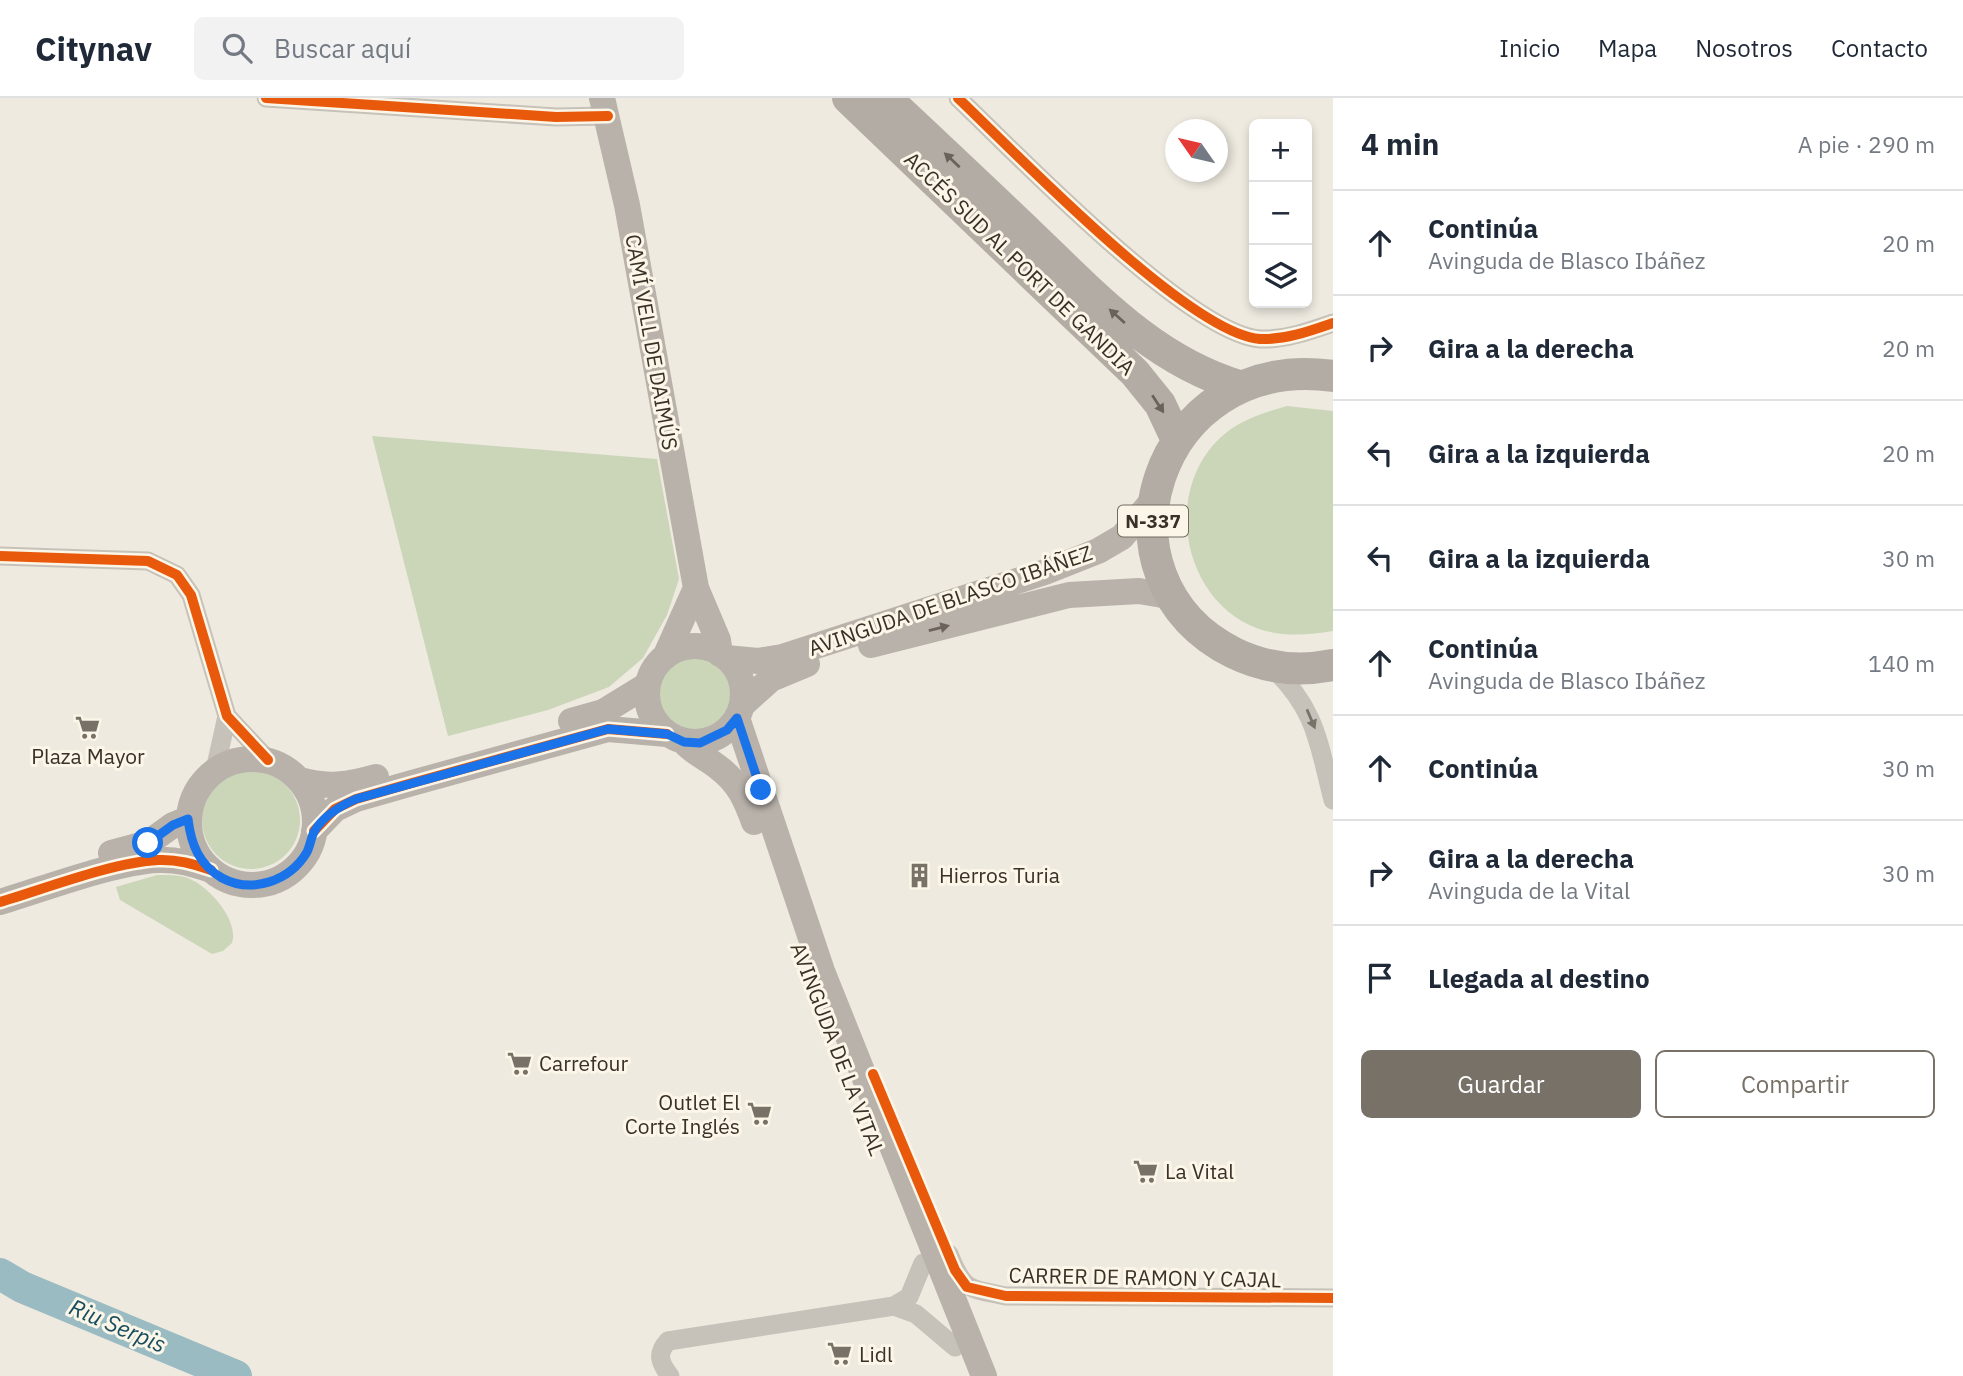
<!DOCTYPE html>
<html lang="es">
<head>
<meta charset="utf-8">
<style>
  :root { --surface:#fff; --page:#f2f2f3; --text:#1f2937; --muted:#747a83; --line:#e0e1e3; --accent:#787168 }
  body { margin:0; font-family:"IBM Plex Sans",sans-serif; background:var(--page); color:var(--text) }
  .controls { position:absolute; right:21px; top:21px; display:grid; overflow:hidden; border-radius:10px; box-shadow:0 4px 10px #0003 }
  .controls button { width:63px; height:63px; display:grid; place-items:center; padding:0; border:0; border-bottom:2px solid var(--line); background:var(--surface); color:var(--text); font:35px sans-serif }
  .compass { position:absolute; left:1165px; top:21px; width:63px; height:63px; border-radius:50%; background:var(--surface); box-shadow:0 4px 10px #0003; rotate:304deg }
  .stop { position:absolute; width:21px; height:21px; margin:-16px; border:5px solid #1a73e8; border-radius:50%; background:#fff }
  .stop.end { background:#1a73e8; border-color:#fff; box-shadow:0 2px 7px #0008 }
  .list { margin:0; padding:0; list-style:none }
  h2 { display:flex; justify-content:space-between; align-items:center; height:91px; margin:0; padding:0 28px; font-size:30px }
  h2 small { font-size:23px; font-weight:400; color:var(--muted) }
  .list li { display:grid; grid-template-columns:46px 1fr auto; gap:21px; align-items:center; box-sizing:border-box; height:105px; padding:0 28px; border-top:2px solid var(--line) }
  .list b { display:block; font-size:26px; white-space:nowrap }
  .list p { margin:0; font-size:23px; white-space:nowrap; color:var(--muted) }
  .list em { font-size:23px; font-style:normal; color:var(--muted) }
  .actions { display:flex; gap:14px; padding:21px 28px }
  .actions a { flex:1; padding:16px 0; border:2px solid var(--accent); border-radius:10px; text-align:center; font-size:24px; color:var(--accent) }
  .actions .main { background:var(--accent); color:#fff }
  .icon { flex:none; width:38px; height:38px; fill:none; stroke:currentColor; stroke-width:2; stroke-linecap:round; stroke-linejoin:round }
  .map { position:relative; flex:none; width:1333px; height:1278px; overflow:hidden }
  header { display:flex; align-items:center; gap:42px; box-sizing:border-box; height:98px; padding:0 35px; background:var(--surface); border-bottom:2px solid var(--line) }
  header strong { font-size:33px }
  nav { display:flex; gap:38px; margin-inline-start:auto; font-size:24px }
  .search { width:490px; height:63px; background:var(--page); display:flex; align-items:center; gap:18px; box-sizing:border-box; padding:0 24px; border-radius:10px; color:var(--muted); font-size:26px }
  main { display:flex }
  aside { flex:1; background:var(--surface) }
  .map>svg:first-child { display:block }
  .green { fill:#cbd6b8 }
  .lines { fill:none; stroke-linecap:round; stroke-linejoin:round }
  .river { stroke:#9abbc2; stroke-width:32 }
  .minor { stroke:#c7c2b9; stroke-width:19 }
  .secondary { stroke:#b8b2aa; stroke-width:26 }
  .trunk { stroke:#b2aca4; stroke-width:32 }
  .cycleway-casing { stroke:#fbf6e7; stroke-width:15 }
  .cycleway { stroke:#e8590c; stroke-width:10 }
  .oneway { fill:#696259 }
  .oneway2 { fill:#6c645b }
  .oneway3 { fill:#797269 }
  .route { stroke:#1a73e8; stroke-width:9 }
  .labels { text-anchor:middle; dominant-baseline:central; stroke-width:6; stroke-linejoin:round; paint-order:stroke }
  .shield { fill:#fbf6e7; stroke:#736b61; stroke-width:2 }
  .shield-label { font-size:19px; font-weight:bold; fill:#393027 }
  .street-label { font-size:21px; fill:#393027; stroke:#fbf6e7 }
  .poi-label { font-size:21px; fill:#393027; stroke:#fbf6e7; text-anchor:start }
  .water-label { font-size:23px; font-style:italic; fill:#174d5f; stroke:#fbf6e7 }
</style>
</head>
<body>
<header>
<strong>Citynav</strong>
<div class="search"><svg class="icon" aria-label="search" viewBox="0 0 24 24"><circle cx="10" cy="10" r="6"/><path d="M15 15l6 6"/></svg>Buscar aquí</div>
<nav><a>Inicio</a><a>Mapa</a><a>Nosotros</a><a>Contacto</a></nav>
</header>
<main>
<div class="map">
<svg width="1333" height="1278" viewBox="0 0 1333 1278">
  <rect width="100%" height="100%" fill="#eeeae0"/>
  <path class="green" d="M 1287,308 L 1333,313 L 1333,533 C 1307,537 1284,539 1259,531 C 1183,504 1162,395 1220,340 C 1239,322 1263,315 1287,308 Z
    M 372,338 L 657,361 L 679,481 L 667,517 L 643,560 L 609,589 L 548,612 L 448,638 Z
    M659 595a37 37 0 1 1 74 0a37 37 0 1 1-74 0Z
    M202 722a49 49 0 1 1 98 0a49 49 0 1 1-98 0Z
    M 157,777 C 169,777 183,776 194,783 C 212,793 239,823 232,845 L 223,853 L 212,856 L 120,802 L 116,789 Z"/>
  <g class="lines">
    <path class="river" d="M 0,1176 L 22,1189 L 236,1278"/>
    <path class="minor" d="M 266,0 L 556,19 L 608,18
      M 958,0 C 1015,54 1189,236 1260,241 C 1285,242 1310,233 1333,225
      M 0,458 L 148,463 L 177,477 L 191,497 L 227,618 L 268,662
      M 1271,568 C 1317,612 1318,644 1333,702
      M 215,672 L 227,618
      M 949,1156 C 964,1194 969,1190 1006,1198 L 1333,1200
      M 894,1208 L 916,1216 L 955,1249
      M 670,1278 C 660,1265 656,1256 668,1243 L 894,1208 L 909,1199 L 923,1165"/>
    <path class="secondary" d="M 602,0 L 627,107 L 696,490 L 718,542 L 720,556
      M 871,547 L 1069,497 L 1139,493 L 1174,499
      M647 596a48 48 0 1 1 96 0a48 48 0 1 1-96 0Z
      M 665,559 L 696,490
      M 726,560 L 758,563 L 782,559 L 1045,474 L 1098,453 L 1122,439 L 1154,401
      M 742,607 L 771,581 L 807,566
      M 737,620 L 822,873 L 984,1278
      M 571,623 L 603,614 L 647,587
      M 684,644 C 695,656 707,660 719,670 C 739,685 746,702 754,724
      M189 724a63 63 0 1 1 126 0a63 63 0 1 1-126 0Z
      M 300,682 C 326,690 349,687 376,679
      M 314,733 L 335,711 L 356,701 L 412,685 L 608,631 L 667,636
      M 111,755 L 148,745 L 173,727 L 188,721
      M 0,804 C 44,791 114,764 158,762 C 177,761 193,766 211,772"/>
    <path class="trunk" d="M 848,0 L 1135,275 L 1160,306 L 1177,342
      M 886,0 C 934,45 982,90 1030,136 C 1093,196 1152,262 1239,288
      M 1333,278 C 1154,253 1084,480 1234,555 C 1265,570 1299,574 1333,567"/>
    <defs>
      <path id="cycleway" d="M 266,0 L 556,19 L 608,18
        M 958,0 C 1015,54 1189,236 1260,241 C 1285,242 1310,233 1333,225
        M 0,458 L 148,463 L 177,477 L 191,497 L 227,618 L 268,662
        M 314,733 L 335,711 L 356,701 L 412,685 L 608,631 L 667,636
        M 0,804 C 44,791 114,764 158,762 C 177,761 193,766 211,772
        M 873,976 L 955,1172 L 967,1189 L 1006,1198 L 1333,1200"/>
    </defs>
    <use href="#cycleway" class="cycleway-casing"/>
    <use href="#cycleway" class="cycleway"/>
  </g>
  <defs><path id="oneway-solid" d="M-6-.8H1V-3.2L6.5 0L1 3.2V.8H-6Z" transform="scale(1.75)"/></defs>
  <g class="oneway">
    <use href="#oneway-solid" transform="translate(952 62) rotate(-137)"/>
    <use href="#oneway-solid" transform="translate(1117 218) rotate(-138)"/>
    <use href="#oneway-solid" transform="translate(1158 306) rotate(57)"/>
  </g>
  <use class="oneway2" href="#oneway-solid" transform="translate(939 530) rotate(-14)"/>
  <use class="oneway3" href="#oneway-solid" transform="translate(1311 621) rotate(67)"/>
  <g class="lines">
    <path class="route" d="M 148,745 L 173,727 L 188,721 C 191,746 199,767 222,780 C 252,796 290,783 307,754 C 310,748 311,740 314,734 C 323,718 340,708 356,701 L 608,631 L 667,636 L 684,644 L 700,645 L 727,632 L 737,620 L 761,692"/>
  </g>
  <defs>
    <symbol id="supermarket-bare" viewBox="-9 -9 18 18"><path d="M-6-5.5h2.5l.6 2H6L4.5 2H-2.5L-4.4-4H-6ZM-1.5 3.2a1.3 1.3 0 1 0 .1 0ZM3 3.2a1.3 1.3 0 1 0 .1 0Z" fill="#787168" stroke="#fbf6e7" stroke-width="2.5" paint-order="stroke"/></symbol>
    <symbol id="building-bare" viewBox="-9 -9 18 18"><path d="M-4-6H4V6H1V3H-1V6H-4ZM-2.5-4.3h1.7v1.8h-1.7ZM.8-4.3h1.7v1.8H.8ZM-2.5-1h1.7V.8h-1.7ZM.8-1h1.7V.8H.8Z" fill="#787168" stroke="#fbf6e7" stroke-width="2.5" paint-order="stroke"/></symbol>
  </defs>
  <g fill-rule="evenodd">
    <use href="#supermarket-bare" x="70" y="612" width="35" height="35"/>
    <use href="#building-bare" x="902" y="760" width="35" height="35"/>
    <use href="#supermarket-bare" x="502" y="948" width="35" height="35"/>
    <use href="#supermarket-bare" x="742" y="998" width="35" height="35"/>
    <use href="#supermarket-bare" x="1128" y="1056" width="35" height="35"/>
    <use href="#supermarket-bare" x="822" y="1238" width="35" height="35"/>
  </g>
  <g class="labels">
    <rect class="shield" x="1118" y="407.5" width="70" height="31" rx="5"/>
    <g class="shield-label">
      <text x="1153" y="423">N-337</text>
    </g>
    <g class="street-label">
      <text transform="translate(1020 165) rotate(44)">ACCÉS SUD AL PORT DE GANDIA</text>
      <text transform="translate(652 244) rotate(80)">CAMÍ VELL DE DAIMÚS</text>
      <text transform="translate(950 502) rotate(-19)">AVINGUDA DE BLASCO IBÁÑEZ</text>
      <text transform="translate(838 951) rotate(69)">AVINGUDA DE LA VITAL</text>
      <text transform="translate(1145 1179) rotate(1)">CARRER DE RAMON Y CAJAL</text>
    </g>
    <g class="poi-label">
      <text x="88" y="658" text-anchor="middle">Plaza Mayor</text>
      <text x="939" y="777">Hierros Turia</text>
      <text x="539" y="965">Carrefour</text>
      <text x="740" y="1004" text-anchor="end">Outlet El<tspan x="740" dy="24">Corte Inglés</tspan></text>
      <text x="1165" y="1073">La Vital</text>
      <text x="859" y="1256">Lidl</text>
    </g>
    <g class="water-label">
      <text transform="translate(118 1227) rotate(23)">Riu Serpis</text>
    </g>
  </g>
</svg>
<div class="controls">
<button>+</button>
<button>−</button>
<button><svg class="icon" aria-label="layers" viewBox="0 0 24 24"><path d="M12 4l9 5-9 5-9-5zM3 14l9 5 9-5"/></svg></button>
</div>
<svg class="compass" viewBox="-18 -18 36 36"><path d="M0-13l5 13h-10z" fill="#e53935"/><path d="M0 13l5-13h-10z" fill="#747a83"/></svg>
<div class="stop" style="left:148px;top:745px"></div>
<div class="stop end" style="left:761px;top:692px"></div>
</div>
<aside>
<h2>4 min<small>A pie · 290 m</small></h2>
<ul class="list">
<li><svg class="icon" aria-label="ahead" viewBox="0 0 24 24"><path d="M12 20V5M6 11l6-6 6 6"/></svg><div><b>Continúa</b><p>Avinguda de Blasco Ibáñez</p></div><em>20 m</em></li>
<li><svg class="icon" aria-label="right" viewBox="0 0 24 24"><path d="M7 20v-9h11M14 6l5 5-5 5"/></svg><div><b>Gira a la derecha</b></div><em>20 m</em></li>
<li><svg class="icon" aria-label="left" viewBox="0 0 24 24"><path d="M17 20v-9H6M10 6l-5 5 5 5"/></svg><div><b>Gira a la izquierda</b></div><em>20 m</em></li>
<li><svg class="icon" aria-label="left" viewBox="0 0 24 24"><path d="M17 20v-9H6M10 6l-5 5 5 5"/></svg><div><b>Gira a la izquierda</b></div><em>30 m</em></li>
<li><svg class="icon" aria-label="ahead" viewBox="0 0 24 24"><path d="M12 20V5M6 11l6-6 6 6"/></svg><div><b>Continúa</b><p>Avinguda de Blasco Ibáñez</p></div><em>140 m</em></li>
<li><svg class="icon" aria-label="ahead" viewBox="0 0 24 24"><path d="M12 20V5M6 11l6-6 6 6"/></svg><div><b>Continúa</b></div><em>30 m</em></li>
<li><svg class="icon" aria-label="right" viewBox="0 0 24 24"><path d="M7 20v-9h11M14 6l5 5-5 5"/></svg><div><b>Gira a la derecha</b><p>Avinguda de la Vital</p></div><em>30 m</em></li>
<li><svg class="icon" aria-label="arrive" viewBox="0 0 24 24"><path d="M6 21V4h12l-3 4 3 4H6"/></svg><div><b>Llegada al destino</b></div></li>
</ul>
<div class="actions"><a class="main">Guardar</a><a>Compartir</a></div>
</aside>
</main>
</body>
</html>
